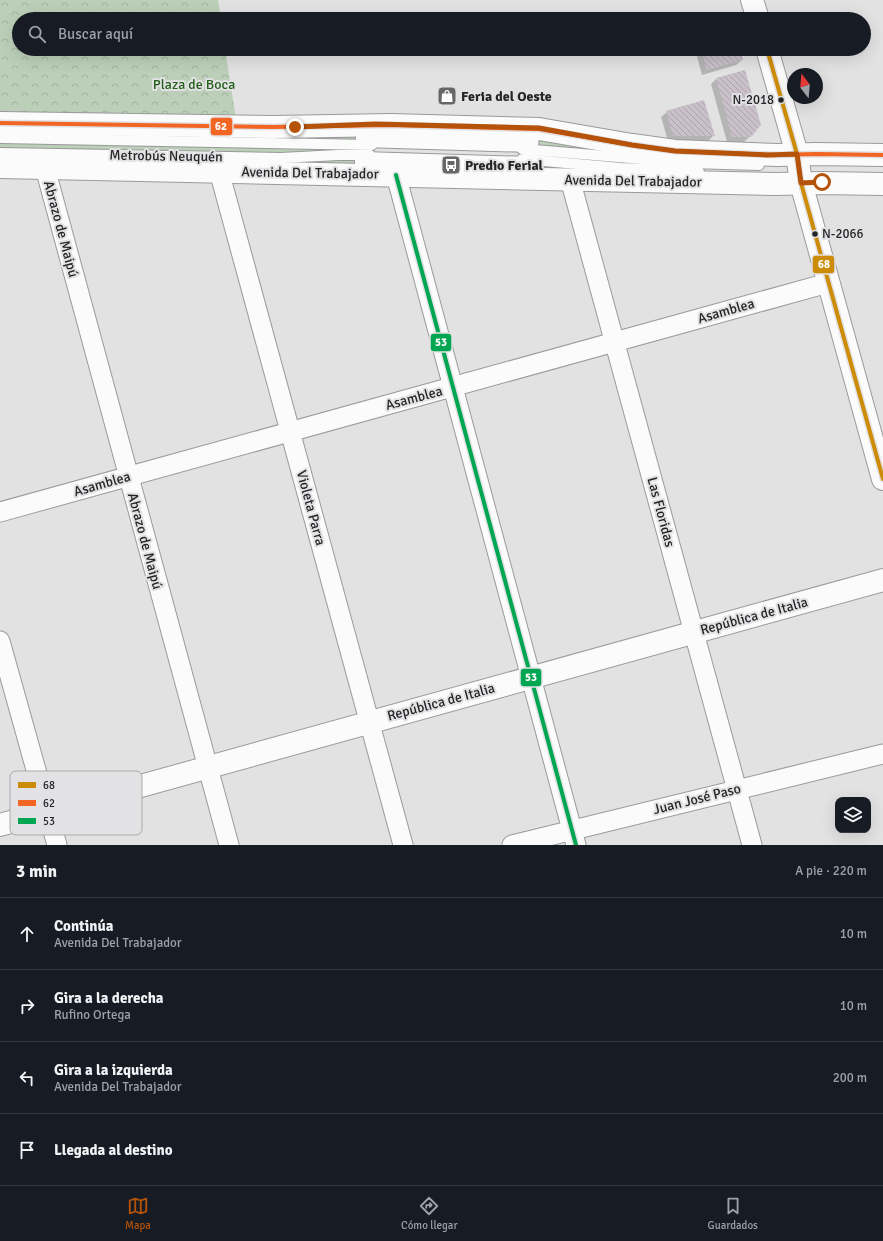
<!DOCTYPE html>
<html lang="es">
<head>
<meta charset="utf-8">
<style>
  :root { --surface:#171b24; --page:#20242c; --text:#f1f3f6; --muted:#9ea1a6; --line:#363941; --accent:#b45309 }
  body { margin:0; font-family:Signika,sans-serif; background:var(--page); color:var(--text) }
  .controls { position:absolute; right:12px; bottom:12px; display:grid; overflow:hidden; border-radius:8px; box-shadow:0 4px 16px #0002 }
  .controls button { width:36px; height:36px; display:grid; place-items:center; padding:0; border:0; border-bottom:1px solid var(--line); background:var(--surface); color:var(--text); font:20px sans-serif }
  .compass { position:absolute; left:787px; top:68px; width:36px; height:36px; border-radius:50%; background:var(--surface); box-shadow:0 4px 16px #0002; rotate:344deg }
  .stop { position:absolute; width:12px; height:12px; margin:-9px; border:3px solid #b45309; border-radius:50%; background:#fff }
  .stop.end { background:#b45309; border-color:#fff; box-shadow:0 1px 4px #0008 }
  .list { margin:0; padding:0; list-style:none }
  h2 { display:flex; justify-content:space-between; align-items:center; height:52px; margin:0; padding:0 16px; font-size:17px }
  h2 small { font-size:13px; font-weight:400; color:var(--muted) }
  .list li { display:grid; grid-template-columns:26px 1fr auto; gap:12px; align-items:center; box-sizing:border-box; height:72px; padding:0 16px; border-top:1px solid var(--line) }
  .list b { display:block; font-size:15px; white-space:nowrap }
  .list p { margin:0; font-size:13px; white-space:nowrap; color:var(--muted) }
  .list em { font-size:13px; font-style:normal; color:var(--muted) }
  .icon { flex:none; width:22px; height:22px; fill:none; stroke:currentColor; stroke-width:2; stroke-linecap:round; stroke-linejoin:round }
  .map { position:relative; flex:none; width:883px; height:845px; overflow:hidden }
  .search { position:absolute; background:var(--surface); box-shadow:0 4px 16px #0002; left:12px; right:12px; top:12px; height:44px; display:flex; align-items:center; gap:10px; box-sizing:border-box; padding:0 14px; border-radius:22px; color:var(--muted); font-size:15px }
  .sheet { height:340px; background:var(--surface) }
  nav { display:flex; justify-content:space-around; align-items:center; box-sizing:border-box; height:56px; border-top:1px solid var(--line); background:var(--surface); font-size:11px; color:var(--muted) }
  nav a { display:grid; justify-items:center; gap:2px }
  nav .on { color:var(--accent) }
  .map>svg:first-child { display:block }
  .grass { fill:#bcd0b9 }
  .park { fill:url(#park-crowns) }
  .shadow { fill:#0003 }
  .building { fill:url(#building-back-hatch) }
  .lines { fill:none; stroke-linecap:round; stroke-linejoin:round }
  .service-casing { stroke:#9a9a9a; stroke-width:12 }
  .pedestrian-casing { stroke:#9a9a9a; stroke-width:16 }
  .minor-casing { stroke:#9a9a9a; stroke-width:21 }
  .tertiary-casing { stroke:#9a9a9a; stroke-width:24 }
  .secondary-casing { stroke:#9a9a9a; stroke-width:24 }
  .primary-casing { stroke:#9a9a9a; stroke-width:24 }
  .service { stroke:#fbfbfb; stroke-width:10 }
  .pedestrian { stroke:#fbfbfb; stroke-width:14 }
  .minor { stroke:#fbfbfb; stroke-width:19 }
  .tertiary { stroke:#fbfbfb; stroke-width:22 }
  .secondary { stroke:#fbfbfb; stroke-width:22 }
  .primary { stroke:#fbfbfb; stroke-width:22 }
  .bus-1-casing { stroke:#e2e1e4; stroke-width:7 }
  .bus-2-casing { stroke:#e2e1e4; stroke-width:7 }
  .bus-3-casing { stroke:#e2e1e4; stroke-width:7 }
  .bus-1 { stroke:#cd8c08; stroke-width:4 }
  .bus-2 { stroke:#f26522; stroke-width:4 }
  .bus-3 { stroke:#00a651; stroke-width:4 }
  .route { stroke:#b45309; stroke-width:5 }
  .bus-dot { fill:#252526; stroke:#e2e1e4; stroke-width:1.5 }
  .labels { text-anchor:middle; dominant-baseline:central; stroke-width:4; stroke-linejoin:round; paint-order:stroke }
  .bus-label { font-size:13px; fill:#252526; stroke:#e2e1e4; text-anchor:end }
  .park-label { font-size:14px; fill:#22601a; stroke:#e2e1e4 }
  .poi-label { font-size:14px; font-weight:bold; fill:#252526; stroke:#e2e1e4; text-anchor:start }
  .street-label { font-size:14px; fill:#252526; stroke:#e2e1e4 }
  .key { fill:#e2e1e4; stroke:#a9a9ab; stroke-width:1 }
  .key-label { font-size:11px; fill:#252526 }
  .line-badge { stroke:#e2e1e4; stroke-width:1.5 }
  .badge-label { font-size:11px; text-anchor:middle; font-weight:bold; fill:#fff }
</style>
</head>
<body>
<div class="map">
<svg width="883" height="845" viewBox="0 0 883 845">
  <defs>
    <pattern id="park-crowns" width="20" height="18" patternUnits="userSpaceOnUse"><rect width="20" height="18" fill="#bcd0b9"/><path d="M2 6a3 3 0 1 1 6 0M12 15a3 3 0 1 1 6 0" fill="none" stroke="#a1b29f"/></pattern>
    <pattern id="building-back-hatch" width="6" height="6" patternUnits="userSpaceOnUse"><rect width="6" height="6" fill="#c9c0ca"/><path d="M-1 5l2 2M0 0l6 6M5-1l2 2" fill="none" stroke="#aca5ad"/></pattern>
  </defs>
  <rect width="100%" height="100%" fill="#e2e2e3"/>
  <path class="grass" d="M 323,132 L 363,132 L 363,140 L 267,138 Z
    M 532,137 L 609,150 L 531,145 Z
    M 0,142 L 361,149 L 294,153 L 0,149 Z
    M 328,159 L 362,159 L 362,167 L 257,164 Z"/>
  <path class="park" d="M 0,0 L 218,0 L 221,19 L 19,19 L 19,49 L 225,49 L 236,119 L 0,116 Z"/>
  <path class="shadow" d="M 695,49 L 739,49 L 742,60 L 736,65 L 702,75 Z
    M 716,79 L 750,136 L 744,142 L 727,142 L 711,84 Z
    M 667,112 L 713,136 L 708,141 L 668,141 L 661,117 Z"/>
  <path class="building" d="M 701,49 L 740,49 L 743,60 L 707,70 Z
    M 745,70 L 761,125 L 751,137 L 732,137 L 716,78 Z
    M 704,100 L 715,136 L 673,136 L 666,111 Z"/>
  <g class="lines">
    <defs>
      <path id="service" d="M 0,138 L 372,145
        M 522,149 L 690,163 L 759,165
        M 0,153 L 281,158 L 338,155 L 370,155
        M 522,159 L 621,168 L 699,172"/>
      <path id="pedestrian" d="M 363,132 L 511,136 L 532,137 L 531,145 L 363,140 Z
        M 362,159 L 530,164 L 530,172 L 373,168 L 362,167 Z"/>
      <path id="minor" d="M 45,168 L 229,845
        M 219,171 L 403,845
        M 396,175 L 576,845
        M 570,179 L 752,845
        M 0,512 L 828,283
        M 0,641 L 57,845
        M 512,845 L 883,754"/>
      <path id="tertiary" d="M 0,825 L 883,580"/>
      <path id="secondary" d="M 752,0 L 758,19
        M 767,49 L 797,154 L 801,183 L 883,479"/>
      <path id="primary" d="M 0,123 L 273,127 L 391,125 L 539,129 L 632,145 L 675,151 L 777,155 L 816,154 L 883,155
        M 0,167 L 776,184 L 822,183 L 883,184"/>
    </defs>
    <use href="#service" class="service-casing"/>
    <use href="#pedestrian" class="pedestrian-casing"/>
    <use href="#minor" class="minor-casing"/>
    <use href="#tertiary" class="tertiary-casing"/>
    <use href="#secondary" class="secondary-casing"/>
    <use href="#primary" class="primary-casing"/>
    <use href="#service" class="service"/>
    <use href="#pedestrian" class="pedestrian"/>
    <use href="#minor" class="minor"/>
    <use href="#tertiary" class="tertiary"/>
    <use href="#secondary" class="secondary"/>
    <use href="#primary" class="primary"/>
    <defs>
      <path id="bus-1" d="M 767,49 L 797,154 L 801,183 L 883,479"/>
      <path id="bus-2" d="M 0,123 L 273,127 L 391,125 L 539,129 L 632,145 L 675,151 L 777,155 L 816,154 L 883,155"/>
      <path id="bus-3" d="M 396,175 L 576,845"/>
    </defs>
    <use href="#bus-1" class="bus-1-casing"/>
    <use href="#bus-2" class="bus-2-casing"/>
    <use href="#bus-3" class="bus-3-casing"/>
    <use href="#bus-1" class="bus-1"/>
    <use href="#bus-2" class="bus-2"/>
    <use href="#bus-3" class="bus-3"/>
  </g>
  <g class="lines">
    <path class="route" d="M 295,127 L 375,124 L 539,128 L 632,145 L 675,151 L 768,155 L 797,154 L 801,183 L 822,182"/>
  </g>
  <defs>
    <symbol id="shop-square" viewBox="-11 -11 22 22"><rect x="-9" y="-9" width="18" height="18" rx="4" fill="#676768" stroke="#e2e1e4"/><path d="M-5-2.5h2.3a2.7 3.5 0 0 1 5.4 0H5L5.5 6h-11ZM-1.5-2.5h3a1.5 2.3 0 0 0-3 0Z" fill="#fff"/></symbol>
    <symbol id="bus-square" viewBox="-11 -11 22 22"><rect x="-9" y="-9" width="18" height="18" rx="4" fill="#676768" stroke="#e2e1e4"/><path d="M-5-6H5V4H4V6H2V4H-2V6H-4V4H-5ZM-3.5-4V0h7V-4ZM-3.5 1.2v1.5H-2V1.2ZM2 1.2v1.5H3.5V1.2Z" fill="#fff"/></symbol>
  </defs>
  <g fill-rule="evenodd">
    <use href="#shop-square" x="436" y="85" width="22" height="22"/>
    <use href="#bus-square" x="440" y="154" width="22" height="22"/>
  </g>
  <g class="bus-dot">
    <circle cx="781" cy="100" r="3.5"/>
    <circle cx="815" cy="234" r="3.5"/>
  </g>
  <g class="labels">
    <g class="bus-label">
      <text x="774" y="100">N-2018</text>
      <text x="822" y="234" text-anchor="start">N-2066</text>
    </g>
    <g class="park-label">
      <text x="194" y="84">Plaza de Boca</text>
    </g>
    <g class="poi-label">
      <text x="461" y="96">Feria del Oeste</text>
      <text x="465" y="165">Predio Ferial</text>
    </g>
    <g class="street-label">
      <text transform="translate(166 156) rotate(1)">Metrobús Neuquén</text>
      <text transform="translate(310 173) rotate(1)">Avenida Del Trabajador</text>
      <text transform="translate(633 181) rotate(1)">Avenida Del Trabajador</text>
      <text transform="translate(61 229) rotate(75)">Abrazo de Maipú</text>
      <text transform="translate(726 311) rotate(-16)">Asamblea</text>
      <text transform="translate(414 398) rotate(-15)">Asamblea</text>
      <text transform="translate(102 484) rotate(-16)">Asamblea</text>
      <text transform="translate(311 508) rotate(75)">Violeta Parra</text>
      <text transform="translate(661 512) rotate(75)">Las Floridas</text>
      <text transform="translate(145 541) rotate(75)">Abrazo de Maipú</text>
      <text transform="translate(754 616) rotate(-15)">República de Italia</text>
      <text transform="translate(441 702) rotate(-15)">República de Italia</text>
      <text transform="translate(697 799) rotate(-14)">Juan José Paso</text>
    </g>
  </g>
  <rect x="10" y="771" width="132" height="64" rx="6" class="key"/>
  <rect x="18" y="782" width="18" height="6" fill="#cd8c08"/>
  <rect x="18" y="800" width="18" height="6" fill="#f26522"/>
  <rect x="18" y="818" width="18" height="6" fill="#00a651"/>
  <g class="key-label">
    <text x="43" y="789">68</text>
    <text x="43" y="807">62</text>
    <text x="43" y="825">53</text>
  </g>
  <g class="line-badge">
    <rect x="210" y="117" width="23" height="19" rx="4" fill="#f26522"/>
    <rect x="812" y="255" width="23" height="19" rx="4" fill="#cd8c08"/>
    <rect x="430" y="333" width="22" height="19" rx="4" fill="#00a651"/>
    <rect x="520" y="668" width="22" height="19" rx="4" fill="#00a651"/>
  </g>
  <g class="badge-label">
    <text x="221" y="130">62</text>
    <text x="824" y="268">68</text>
    <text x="441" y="346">53</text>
    <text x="531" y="681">53</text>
  </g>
</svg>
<div class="controls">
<button><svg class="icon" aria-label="layers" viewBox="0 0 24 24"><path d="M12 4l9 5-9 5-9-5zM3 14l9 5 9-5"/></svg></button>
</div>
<svg class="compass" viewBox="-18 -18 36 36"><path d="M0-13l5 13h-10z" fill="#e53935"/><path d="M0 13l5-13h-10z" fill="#9ea1a6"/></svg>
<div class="stop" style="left:822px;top:182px"></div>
<div class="stop end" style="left:295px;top:127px"></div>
<div class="search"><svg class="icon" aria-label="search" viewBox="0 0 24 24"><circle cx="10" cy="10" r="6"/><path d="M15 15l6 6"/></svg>Buscar aquí</div>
</div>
<section class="sheet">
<h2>3 min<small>A pie · 220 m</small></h2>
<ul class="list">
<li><svg class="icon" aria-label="ahead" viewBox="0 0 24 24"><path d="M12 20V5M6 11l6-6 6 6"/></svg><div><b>Continúa</b><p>Avenida Del Trabajador</p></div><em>10 m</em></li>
<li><svg class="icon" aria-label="right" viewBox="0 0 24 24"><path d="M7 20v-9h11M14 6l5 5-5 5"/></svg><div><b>Gira a la derecha</b><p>Rufino Ortega</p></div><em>10 m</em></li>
<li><svg class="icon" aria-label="left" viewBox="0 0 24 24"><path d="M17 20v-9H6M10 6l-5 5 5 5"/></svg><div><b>Gira a la izquierda</b><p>Avenida Del Trabajador</p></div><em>200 m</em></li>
<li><svg class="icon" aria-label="arrive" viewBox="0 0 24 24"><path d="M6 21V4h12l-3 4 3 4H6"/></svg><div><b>Llegada al destino</b></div></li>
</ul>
</section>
<nav>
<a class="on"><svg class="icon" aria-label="map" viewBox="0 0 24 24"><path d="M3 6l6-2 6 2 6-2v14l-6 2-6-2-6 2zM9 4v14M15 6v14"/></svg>Mapa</a>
<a><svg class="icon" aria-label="directions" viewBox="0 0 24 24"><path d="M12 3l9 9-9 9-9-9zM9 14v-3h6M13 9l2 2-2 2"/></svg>Cómo llegar</a>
<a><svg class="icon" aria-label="saved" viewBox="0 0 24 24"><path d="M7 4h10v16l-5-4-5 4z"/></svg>Guardados</a>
</nav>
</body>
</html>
